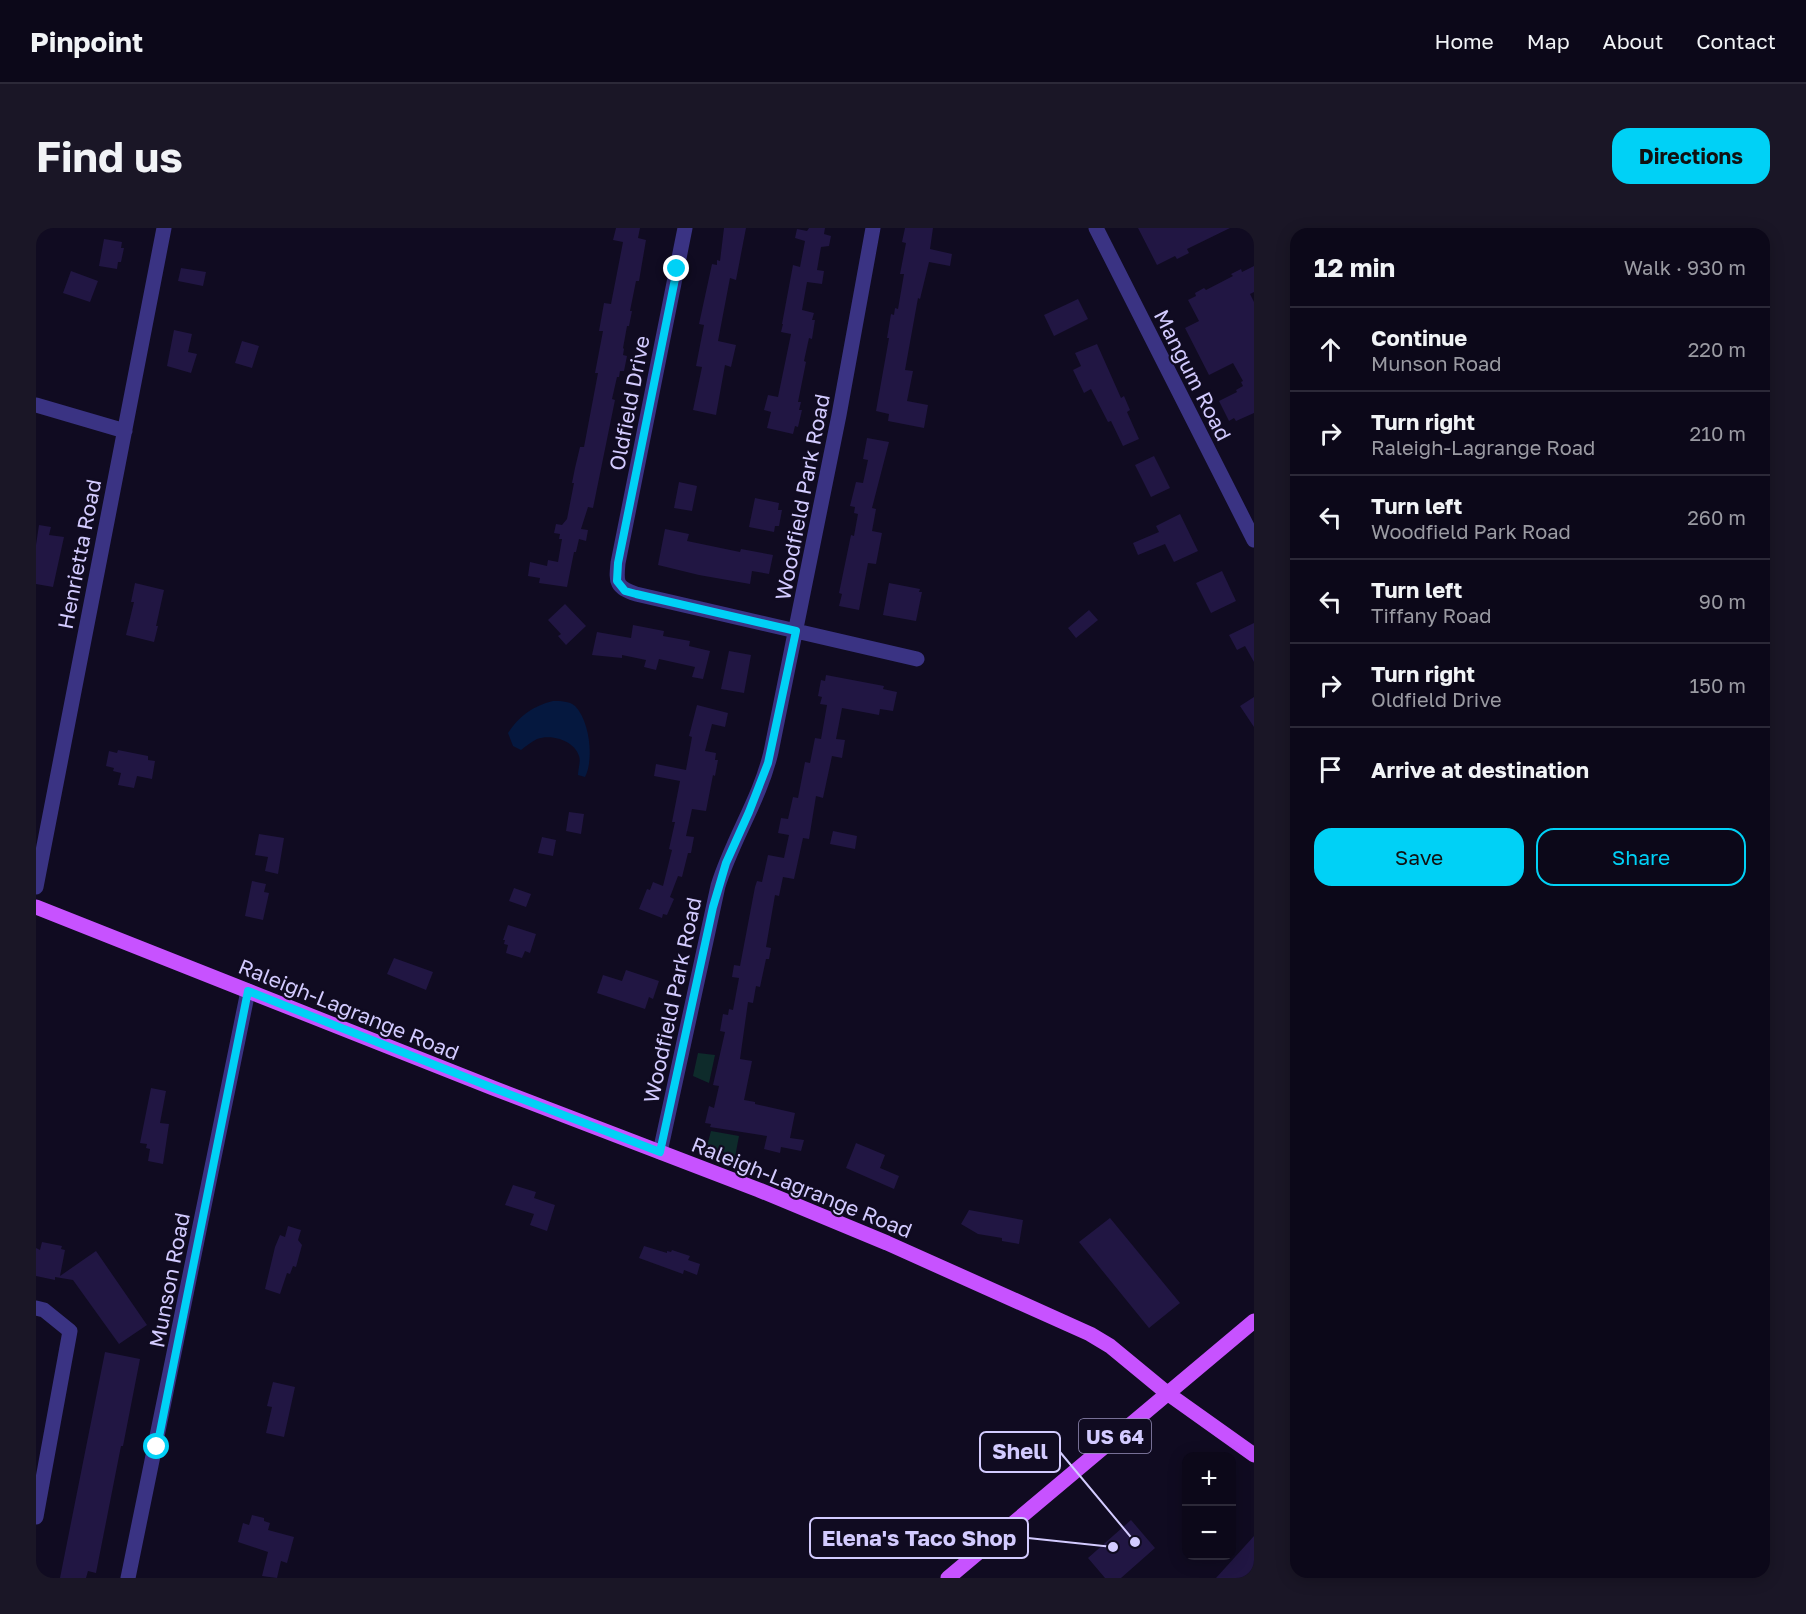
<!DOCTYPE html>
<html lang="en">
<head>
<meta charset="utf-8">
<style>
  :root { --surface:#0c0819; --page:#1a1626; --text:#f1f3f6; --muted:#9a9aa2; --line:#2c2938; --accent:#00d1f6 }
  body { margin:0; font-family:"Golos Text",sans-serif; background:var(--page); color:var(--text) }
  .controls { position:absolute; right:18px; bottom:18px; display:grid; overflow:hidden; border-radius:12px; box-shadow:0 3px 15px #0003 }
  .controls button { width:54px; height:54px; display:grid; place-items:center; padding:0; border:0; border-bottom:2px solid var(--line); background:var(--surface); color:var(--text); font:30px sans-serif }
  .stop { position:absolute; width:18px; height:18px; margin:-14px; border:4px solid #00d1f6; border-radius:50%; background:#fff }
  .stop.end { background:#00d1f6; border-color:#fff; box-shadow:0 2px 6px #0008 }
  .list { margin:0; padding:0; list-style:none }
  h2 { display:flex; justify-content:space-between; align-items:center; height:78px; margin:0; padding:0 24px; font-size:26px }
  h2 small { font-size:20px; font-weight:400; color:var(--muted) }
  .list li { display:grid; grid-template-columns:39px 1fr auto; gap:18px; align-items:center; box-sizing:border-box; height:84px; padding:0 24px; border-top:2px solid var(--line) }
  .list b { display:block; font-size:22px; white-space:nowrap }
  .list p { margin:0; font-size:20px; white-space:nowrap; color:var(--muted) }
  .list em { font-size:20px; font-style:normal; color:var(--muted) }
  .actions { display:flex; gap:12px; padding:18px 24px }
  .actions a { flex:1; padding:14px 0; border:2px solid var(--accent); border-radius:18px; text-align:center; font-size:21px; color:var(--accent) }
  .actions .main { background:var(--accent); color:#111 }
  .icon { flex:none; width:33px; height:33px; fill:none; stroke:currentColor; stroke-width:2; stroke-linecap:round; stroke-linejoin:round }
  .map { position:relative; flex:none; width:1218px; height:1350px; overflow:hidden; border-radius:18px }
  header { display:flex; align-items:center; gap:36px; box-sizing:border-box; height:84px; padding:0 30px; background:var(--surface); border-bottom:2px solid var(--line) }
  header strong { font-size:28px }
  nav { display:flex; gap:33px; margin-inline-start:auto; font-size:21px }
  .intro { display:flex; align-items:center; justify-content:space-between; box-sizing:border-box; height:144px; padding:0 36px }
  h1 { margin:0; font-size:42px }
  .button { padding:15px 27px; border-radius:18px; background:var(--accent); color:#111; font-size:21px; font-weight:700 }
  main { display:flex; gap:36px; padding:0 36px }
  aside { flex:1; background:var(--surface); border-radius:18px; box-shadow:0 3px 15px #0003 }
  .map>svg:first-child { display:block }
  .green { fill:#0e2b2b }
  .water { fill:#05183f }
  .building { fill:#211643 }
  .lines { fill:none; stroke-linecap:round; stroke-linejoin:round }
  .minor { stroke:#3a3383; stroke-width:15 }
  .major { stroke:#c752ff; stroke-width:15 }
  .route { stroke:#00d1f6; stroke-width:8 }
  .labels { text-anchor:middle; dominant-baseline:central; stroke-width:4.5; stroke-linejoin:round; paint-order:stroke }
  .shield { fill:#100b21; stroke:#9891bc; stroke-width:1.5 }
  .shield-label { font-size:20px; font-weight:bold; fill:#d3cbff }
  .street-label { font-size:21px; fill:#d3cbff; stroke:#100b21 }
  .leader { fill:none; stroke:#d3cbff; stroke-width:2 }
  .callout-dot { fill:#d3cbff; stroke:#100b21; stroke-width:2 }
  .callout { fill:#100b21; stroke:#d3cbff; stroke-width:2 }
  .callout-label { font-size:22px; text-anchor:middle; font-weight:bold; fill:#d3cbff }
</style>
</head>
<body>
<header>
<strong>Pinpoint</strong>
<nav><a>Home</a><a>Map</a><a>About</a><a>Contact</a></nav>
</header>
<div class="intro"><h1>Find us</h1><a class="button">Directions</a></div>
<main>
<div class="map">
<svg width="1218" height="1350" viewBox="0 0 1218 1350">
  <rect width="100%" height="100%" fill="#100b21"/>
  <path class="green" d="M 662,825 L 679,827 L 673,855 L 657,848 Z
    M 675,903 L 703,908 L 699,929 L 671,918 Z"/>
  <path class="water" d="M 517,473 C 525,473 533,473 539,478 C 554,493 558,532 549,549 L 542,547 C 542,541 545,533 543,528 C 538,512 515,506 501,511 C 495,514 490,518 485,522 L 477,518 L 472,505 C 483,488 497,478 517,473 Z"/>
  <path class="building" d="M 580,0 L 604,0 L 602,10 L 610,12 L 603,53 L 600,53 L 594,83 L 596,83 L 593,98 L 591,98 L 587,120 L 588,121 L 587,127 L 591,128 L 588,143 L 584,143 L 583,149 L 581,149 L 576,171 L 579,172 L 557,280 L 552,279 L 545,301 L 552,302 L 550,313 L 543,311 L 540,324 L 538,324 L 531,359 L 503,355 L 504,350 L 492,348 L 494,334 L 511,338 L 512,332 L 522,334 L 526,311 L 523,311 L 524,306 L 518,305 L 520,296 L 526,297 L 531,291 L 538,255 L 536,255 L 539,240 L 544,219 L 548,219 L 562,145 L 559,145 L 567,103 L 563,103 L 568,75 L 575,76 L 587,14 L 577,12 Z
    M 688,0 L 710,0 L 700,52 L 694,50 L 682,113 L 700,117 L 695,139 L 689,137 L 680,187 L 657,182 L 666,139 L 660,138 L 668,97 L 663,96 L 676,36 L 681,37 L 681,32 L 684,33 Z
    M 773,0 L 789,0 L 788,6 L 795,8 L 793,18 L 785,19 L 781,42 L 788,43 L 786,56 L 771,54 L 766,82 L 778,85 L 776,92 L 779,92 L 776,111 L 773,110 L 768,133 L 770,134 L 762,174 L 765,174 L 763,182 L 766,182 L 762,199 L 759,198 L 757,206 L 731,200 L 735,184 L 728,182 L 732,167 L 742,169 L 755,106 L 745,104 L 747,96 L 746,96 L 757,37 L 764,39 L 769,13 L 759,10 L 761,1 L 771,3 Z
    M 869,0 L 897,0 L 894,21 L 916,26 L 914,38 L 893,34 L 884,71 L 882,70 L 869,142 L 877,143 L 871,173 L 892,177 L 888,200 L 852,193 L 853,186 L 840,183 L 853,110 L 851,110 L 855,86 L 858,87 L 859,80 L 862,81 L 868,46 L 864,46 L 870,15 L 866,14 Z
    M 1102,0 L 1194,0 L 1151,21 L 1153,25 L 1141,31 L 1139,28 L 1121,37 Z
    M 68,11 L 86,14 L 85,20 L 88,20 L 85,34 L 82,34 L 81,41 L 63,38 Z
    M 1218,38 L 1218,64 L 1214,66 L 1218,74 L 1218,185 L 1200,193 L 1198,190 L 1193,193 L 1183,173 L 1201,164 L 1200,162 L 1207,158 L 1205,154 L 1207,153 L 1197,135 L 1173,147 L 1149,100 L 1163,93 L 1152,72 L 1160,68 L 1159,65 L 1168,60 L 1170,62 L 1197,48 L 1195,46 L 1205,41 L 1206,44 Z
    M 145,40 L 170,44 L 167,58 L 142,53 Z
    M 35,43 L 62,53 L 54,74 L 27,65 Z
    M 1042,71 L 1052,91 L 1018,108 L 1008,87 Z
    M 138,102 L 156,106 L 152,124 L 161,126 L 155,145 L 131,138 Z
    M 206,113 L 223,118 L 216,140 L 199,135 Z
    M 1061,116 L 1085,170 L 1088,168 L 1094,182 L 1091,184 L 1103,211 L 1087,218 L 1075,193 L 1072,194 L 1055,161 L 1048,165 L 1037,142 L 1045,138 L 1039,125 Z
    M 831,210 L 853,214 L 836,280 L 840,281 L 836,303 L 846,305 L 840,336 L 832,335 L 823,382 L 803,378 L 806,366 L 803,365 L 815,307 L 818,308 L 822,286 L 818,285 L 819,279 L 814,278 L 820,254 L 827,255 L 832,232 L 827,231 Z
    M 1118,228 L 1134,260 L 1115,269 L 1099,237 Z
    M 643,254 L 661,258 L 656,283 L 638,280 Z
    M 719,270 L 743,275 L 742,282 L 746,282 L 743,298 L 739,298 L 738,304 L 713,299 Z
    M 1144,286 L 1162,323 L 1138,334 L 1129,316 L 1102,327 L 1097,315 L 1123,304 L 1120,298 Z
    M 3,297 L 15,299 L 13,307 L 28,309 L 17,359 L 0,356 L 0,317 Z
    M 629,301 L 653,306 L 651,313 L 704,324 L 705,321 L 737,327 L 733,346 L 716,343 L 714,356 L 663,347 L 622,337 Z
    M 1186,343 L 1200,373 L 1175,385 L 1160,355 Z
    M 99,355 L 128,362 L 120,398 L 122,398 L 118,414 L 90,407 L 98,374 L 95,374 Z
    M 853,355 L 884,361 L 883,364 L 886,364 L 880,393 L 847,387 Z
    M 529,376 L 550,398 L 530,417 L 522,408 L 525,406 L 512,392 Z
    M 1053,382 L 1062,392 L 1040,410 L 1032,400 Z
    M 1218,395 L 1218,434 L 1209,418 L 1201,422 L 1193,407 Z
    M 597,397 L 628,403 L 627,408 L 654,413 L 653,418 L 674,423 L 667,451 L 656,449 L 659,439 L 623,431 L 620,442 L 608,439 L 610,432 L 586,427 L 586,430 L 556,427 L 561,404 L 595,410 Z
    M 693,423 L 715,427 L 708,465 L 685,461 Z
    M 790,447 L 848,458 L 847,461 L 861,464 L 857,483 L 844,481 L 843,487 L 806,480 L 800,511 L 809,512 L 806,530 L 796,528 L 787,570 L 780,568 L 773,611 L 767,610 L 758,651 L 747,649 L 743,668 L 739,667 L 730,719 L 735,720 L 733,731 L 730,731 L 724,759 L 720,758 L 717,775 L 712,774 L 704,831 L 716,833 L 708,872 L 719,874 L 719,876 L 759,885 L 754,910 L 768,912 L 765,923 L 745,919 L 744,925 L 728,921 L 731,908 L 674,899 L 675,896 L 669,895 L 673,878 L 678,880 L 683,858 L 677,857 L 689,804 L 684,803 L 687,786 L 692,787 L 693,781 L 697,782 L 703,750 L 696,749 L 698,737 L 704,738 L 719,659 L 721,653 L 726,654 L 732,627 L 748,630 L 753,607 L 742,605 L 745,590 L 752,591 L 757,569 L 762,570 L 769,534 L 774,535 L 779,510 L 785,511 L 791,477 L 784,476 L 786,469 L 782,468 L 785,452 L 789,453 Z
    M 1218,469 L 1218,499 L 1204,478 Z
    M 661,477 L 692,485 L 689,499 L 676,496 L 669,523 L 680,525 L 679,532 L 682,532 L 679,548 L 677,547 L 670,583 L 656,581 L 650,608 L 658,609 L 655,625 L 652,625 L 646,649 L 642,648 L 634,669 L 638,671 L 631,687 L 627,686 L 626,690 L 603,681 L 611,661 L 614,662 L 617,654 L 627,658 L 636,622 L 633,621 L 639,594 L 636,594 L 644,553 L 618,548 L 620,536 L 650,542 L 656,509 L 653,508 Z
    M 82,522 L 112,528 L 112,532 L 119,533 L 116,551 L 101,548 L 98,560 L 82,557 L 85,545 L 77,543 L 78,540 L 70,538 L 73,523 L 81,525 Z
    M 533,584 L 548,586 L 545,606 L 530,603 Z
    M 797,603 L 821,608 L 819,621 L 794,616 Z
    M 223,606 L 248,610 L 242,646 L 229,643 L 232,629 L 219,627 Z
    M 506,609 L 520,612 L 517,628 L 502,625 Z
    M 216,653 L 230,656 L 228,664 L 233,665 L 227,692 L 209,688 Z
    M 478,660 L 495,666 L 490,679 L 473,673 Z
    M 472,697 L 500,706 L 494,725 L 489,723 L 486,730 L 470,725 L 472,717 L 468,716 L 469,712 L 467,712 Z
    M 358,730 L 397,744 L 390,762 L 351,746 Z
    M 590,742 L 623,753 L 617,771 L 613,769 L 609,781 L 561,765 L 567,747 L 586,753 Z
    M 115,860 L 130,863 L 124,895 L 133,896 L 127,936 L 112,933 L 114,921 L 110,920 L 111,916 L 104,915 Z
    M 820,915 L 849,927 L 844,940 L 863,948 L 858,961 L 810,940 Z
    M 477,957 L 500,964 L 498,970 L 519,977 L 511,1003 L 494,997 L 498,986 L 469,977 Z
    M 933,982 L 987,992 L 983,1016 L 966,1013 L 966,1010 L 942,1006 L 925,996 Z
    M 1074,990 L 1144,1075 L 1113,1100 L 1043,1014 Z
    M 252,998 L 265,1002 L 262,1012 L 266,1017 L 260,1039 L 257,1038 L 254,1046 L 251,1045 L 244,1066 L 229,1061 L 239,1019 L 244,1007 L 249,1009 Z
    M 6,1014 L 26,1018 L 25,1021 L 29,1022 L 24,1048 L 60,1023 L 111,1097 L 83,1116 L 37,1052 L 19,1049 L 19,1052 L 0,1048 L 0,1020 L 4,1022 Z
    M 608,1018 L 631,1025 L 631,1023 L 635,1024 L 636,1022 L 654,1028 L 652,1032 L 664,1036 L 661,1047 L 648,1042 L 647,1046 L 603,1030 Z
    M 69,1124 L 104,1131 L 87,1218 L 85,1218 L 60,1345 L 52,1343 L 50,1350 L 24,1350 Z
    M 237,1154 L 259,1159 L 248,1209 L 230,1205 L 236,1179 L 231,1178 Z
    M 216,1287 L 228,1290 L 228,1293 L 234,1295 L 232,1302 L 258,1309 L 251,1335 L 245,1333 L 241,1350 L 226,1348 L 232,1324 L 202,1314 L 207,1295 L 213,1297 Z
    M 1095,1292 L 1119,1320 L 1085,1350 L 1069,1350 L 1052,1330 Z
    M 1218,1308 L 1218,1350 L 1180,1350 Z"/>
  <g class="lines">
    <path class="minor" d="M 649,0 L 582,335 C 580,355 580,359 600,366 L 881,431
      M 1060,0 L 1218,312
      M 0,177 L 89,203
      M 0,659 L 128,0
      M 624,924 L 682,658 C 696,612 724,571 735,524 L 803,187 L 837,0
      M 0,1080 L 8,1082 L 34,1103 L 0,1289
      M 92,1350 L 212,763"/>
    <path class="major" d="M 0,679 L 457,860 L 723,962 L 851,1015 L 1054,1106 L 1074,1118 L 1131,1165 L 1218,1227
      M 912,1350 L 1218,1093"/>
  </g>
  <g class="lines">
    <path class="route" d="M 121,1219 L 212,763 L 457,860 L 624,924 L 677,679 L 690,635 L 713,584 L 732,535 L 760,403 L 600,366 L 589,363 L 581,353 L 582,335 L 641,41"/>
  </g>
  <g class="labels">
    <rect class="shield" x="1043" y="1191" width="72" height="34" rx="4.5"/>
    <g class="shield-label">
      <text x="1079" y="1208">US 64</text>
    </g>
    <g class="street-label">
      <text transform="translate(1157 147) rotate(63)">Mangum Road</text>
      <text transform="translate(593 175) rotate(-79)">Oldfield Drive</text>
      <text transform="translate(766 269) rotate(-79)">Woodfield Park Road</text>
      <text transform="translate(43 326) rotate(-79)">Henrietta Road</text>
      <text transform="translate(636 772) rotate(-78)">Woodfield Park Road</text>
      <text transform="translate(313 781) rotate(22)">Raleigh-Lagrange Road</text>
      <text transform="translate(766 959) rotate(22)">Raleigh-Lagrange Road</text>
      <text transform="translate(133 1052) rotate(-79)">Munson Road</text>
    </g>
  </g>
  <path class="leader" d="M1099 1314L1024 1224M1077 1319L992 1310"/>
  <g class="callout-dot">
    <circle cx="1099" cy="1314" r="6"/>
    <circle cx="1077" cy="1319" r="6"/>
  </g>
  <g class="callout">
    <rect x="944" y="1204" width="80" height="40" rx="6"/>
    <rect x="774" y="1290" width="218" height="40" rx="6"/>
  </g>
  <g class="callout-label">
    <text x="984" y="1231">Shell</text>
    <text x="883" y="1318">Elena's Taco Shop</text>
  </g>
</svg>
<div class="controls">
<button>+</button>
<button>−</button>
</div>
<div class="stop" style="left:121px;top:1219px"></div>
<div class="stop end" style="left:641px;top:41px"></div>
</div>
<aside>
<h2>12 min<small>Walk · 930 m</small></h2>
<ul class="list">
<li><svg class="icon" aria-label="ahead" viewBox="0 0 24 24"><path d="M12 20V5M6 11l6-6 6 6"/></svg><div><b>Continue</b><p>Munson Road</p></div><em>220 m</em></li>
<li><svg class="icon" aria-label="right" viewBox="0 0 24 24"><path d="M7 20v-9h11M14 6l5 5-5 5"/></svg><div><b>Turn right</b><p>Raleigh-Lagrange Road</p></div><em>210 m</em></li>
<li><svg class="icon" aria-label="left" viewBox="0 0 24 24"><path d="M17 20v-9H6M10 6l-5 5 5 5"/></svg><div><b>Turn left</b><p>Woodfield Park Road</p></div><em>260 m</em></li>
<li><svg class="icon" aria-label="left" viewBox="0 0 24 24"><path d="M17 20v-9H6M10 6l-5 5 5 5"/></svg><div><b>Turn left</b><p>Tiffany Road</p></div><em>90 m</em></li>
<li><svg class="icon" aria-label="right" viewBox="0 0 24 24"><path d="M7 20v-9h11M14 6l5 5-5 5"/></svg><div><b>Turn right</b><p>Oldfield Drive</p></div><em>150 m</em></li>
<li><svg class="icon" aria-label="arrive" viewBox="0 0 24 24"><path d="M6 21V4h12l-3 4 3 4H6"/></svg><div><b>Arrive at destination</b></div></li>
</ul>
<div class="actions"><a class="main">Save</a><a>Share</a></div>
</aside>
</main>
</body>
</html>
